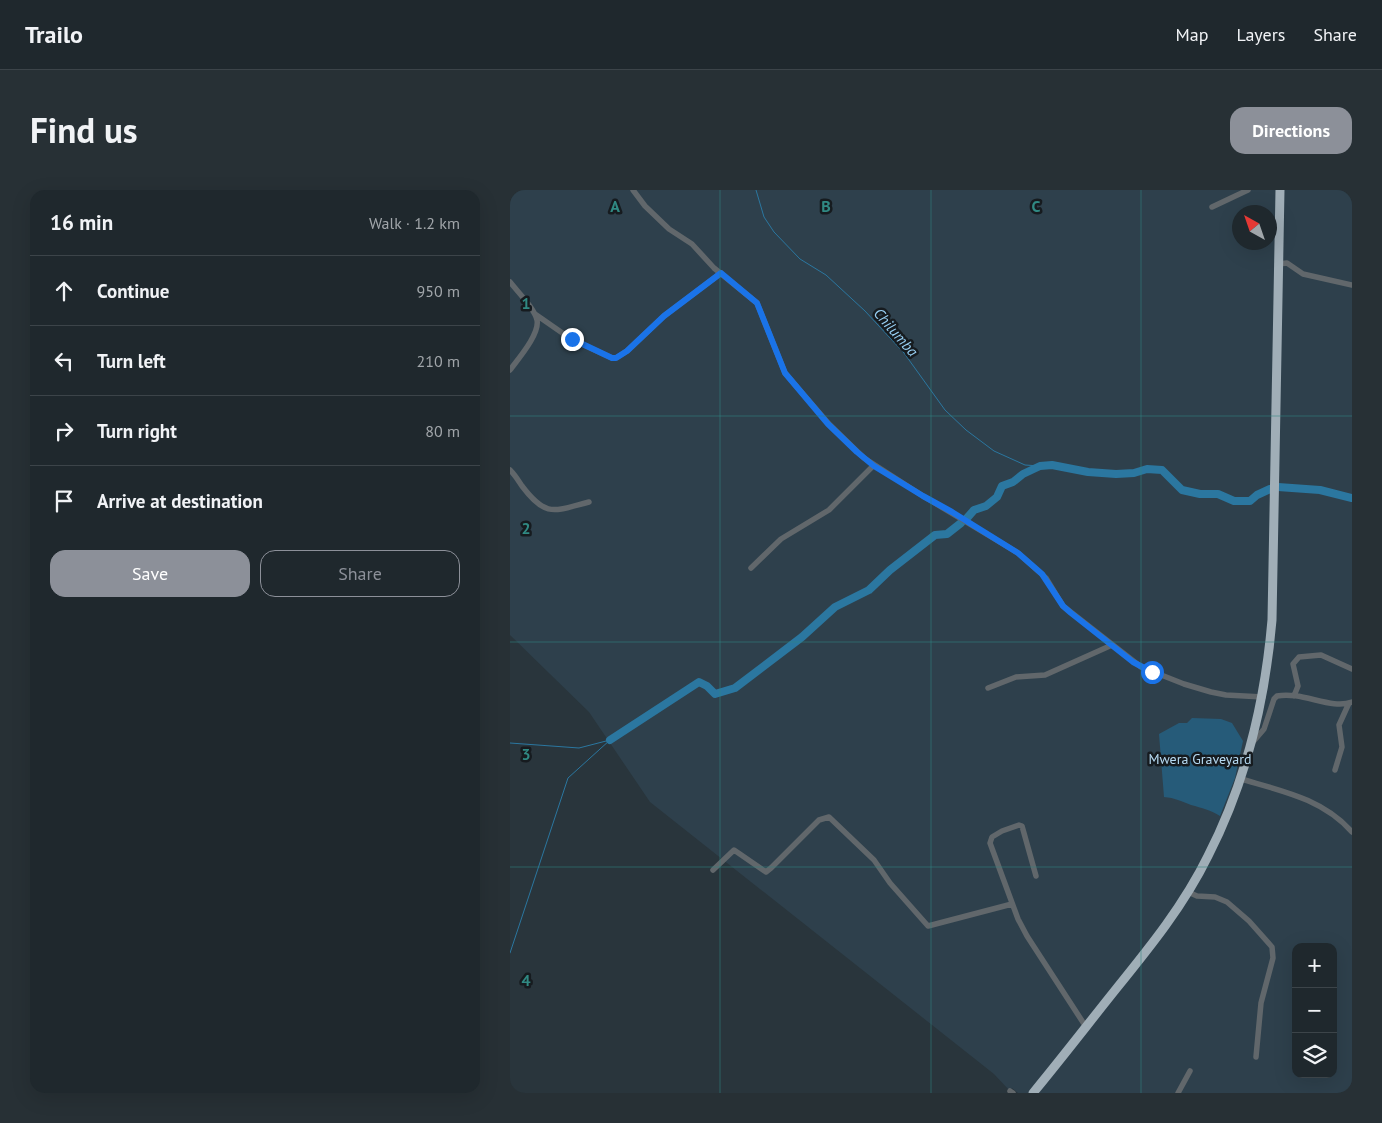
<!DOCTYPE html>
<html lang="en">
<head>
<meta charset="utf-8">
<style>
  :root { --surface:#1f282d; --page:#273035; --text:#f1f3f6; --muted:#a1a6aa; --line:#3c4449; --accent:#8c9099 }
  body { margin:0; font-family:"PT Sans",sans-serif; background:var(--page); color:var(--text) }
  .controls { position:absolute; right:15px; bottom:15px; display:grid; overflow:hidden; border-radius:10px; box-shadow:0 5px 20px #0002 }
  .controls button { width:45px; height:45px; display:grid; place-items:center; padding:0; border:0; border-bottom:1px solid var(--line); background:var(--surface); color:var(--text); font:25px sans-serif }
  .compass { position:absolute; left:722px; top:15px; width:45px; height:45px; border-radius:50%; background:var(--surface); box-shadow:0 5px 20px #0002; rotate:320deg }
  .stop { position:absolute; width:15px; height:15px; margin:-11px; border:4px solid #1a73e8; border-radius:50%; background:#fff }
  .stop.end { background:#1a73e8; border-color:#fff; box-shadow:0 1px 5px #0008 }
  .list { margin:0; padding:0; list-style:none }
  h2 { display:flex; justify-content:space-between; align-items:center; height:65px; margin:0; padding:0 20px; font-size:21px }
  h2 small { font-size:16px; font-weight:400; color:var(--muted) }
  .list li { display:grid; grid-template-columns:32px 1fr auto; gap:15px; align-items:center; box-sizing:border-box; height:70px; padding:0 20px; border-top:1px solid var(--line) }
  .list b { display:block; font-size:19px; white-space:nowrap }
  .list em { font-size:16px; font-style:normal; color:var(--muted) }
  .actions { display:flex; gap:10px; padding:15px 20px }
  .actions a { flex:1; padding:11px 0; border:1px solid var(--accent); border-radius:15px; text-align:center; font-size:18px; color:var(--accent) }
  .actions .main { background:var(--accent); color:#fff }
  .icon { flex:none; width:28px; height:28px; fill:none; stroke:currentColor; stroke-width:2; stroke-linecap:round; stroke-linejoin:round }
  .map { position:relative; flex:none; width:842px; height:903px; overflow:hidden; border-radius:15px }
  header { display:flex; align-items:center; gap:30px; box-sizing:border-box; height:70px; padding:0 25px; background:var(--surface); border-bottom:1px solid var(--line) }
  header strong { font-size:24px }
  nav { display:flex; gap:28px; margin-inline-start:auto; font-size:18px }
  .intro { display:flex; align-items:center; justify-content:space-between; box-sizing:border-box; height:120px; padding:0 30px }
  h1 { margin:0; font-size:35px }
  .button { padding:12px 22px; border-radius:15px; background:var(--accent); color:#fff; font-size:18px; font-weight:700 }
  main { display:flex; gap:30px; padding:0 30px }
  aside { flex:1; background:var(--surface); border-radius:15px; box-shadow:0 5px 20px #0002 }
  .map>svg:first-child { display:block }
  .built { fill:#2e404c; fill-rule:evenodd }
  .green { fill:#265b79 }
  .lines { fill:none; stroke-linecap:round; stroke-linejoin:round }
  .stream { stroke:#2b77a0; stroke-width:1 }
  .river { stroke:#2b77a0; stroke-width:8 }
  .minor { stroke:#61676b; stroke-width:5.5 }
  .highway { stroke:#a0aeb7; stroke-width:9 }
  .route { stroke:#1a73e8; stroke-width:6 }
  .grid { fill:none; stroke:#308983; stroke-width:1; stroke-opacity:0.55 }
  .labels { text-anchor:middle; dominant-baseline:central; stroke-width:5; stroke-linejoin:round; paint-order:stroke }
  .park-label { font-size:14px; fill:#b5d9f1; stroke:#161b1f }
  .water-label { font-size:15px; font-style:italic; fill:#97cff3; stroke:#161b1f }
  .grid-label { font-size:16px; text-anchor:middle; font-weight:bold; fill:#308983; stroke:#161b1f; stroke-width:5; stroke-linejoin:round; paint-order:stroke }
</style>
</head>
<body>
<header>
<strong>Trailo</strong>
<nav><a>Map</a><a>Layers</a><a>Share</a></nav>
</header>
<div class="intro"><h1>Find us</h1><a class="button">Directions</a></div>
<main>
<aside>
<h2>16 min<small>Walk · 1.2 km</small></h2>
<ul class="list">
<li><svg class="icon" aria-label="ahead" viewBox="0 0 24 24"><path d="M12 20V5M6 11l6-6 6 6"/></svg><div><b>Continue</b></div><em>950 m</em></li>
<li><svg class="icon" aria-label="left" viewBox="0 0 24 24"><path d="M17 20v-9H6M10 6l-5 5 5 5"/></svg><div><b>Turn left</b></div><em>210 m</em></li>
<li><svg class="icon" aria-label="right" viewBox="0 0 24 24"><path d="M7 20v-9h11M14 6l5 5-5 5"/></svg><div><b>Turn right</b></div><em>80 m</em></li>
<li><svg class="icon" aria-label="arrive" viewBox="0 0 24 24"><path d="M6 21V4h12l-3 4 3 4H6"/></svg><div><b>Arrive at destination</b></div></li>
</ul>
<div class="actions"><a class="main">Save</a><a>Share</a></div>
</aside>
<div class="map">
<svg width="842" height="903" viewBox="0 0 842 903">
  <rect width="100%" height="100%" fill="#29353c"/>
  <path class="built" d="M 0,0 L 842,0 L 842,903 L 508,903 L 502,898 L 500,901 L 484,884 L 140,612 L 79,522 L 0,445 ZM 729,22 L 759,22 L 759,52 L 729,52 ZM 786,757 L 823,757 L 823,884 L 786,884 Z"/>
  <path class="green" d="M 682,528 L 711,529 L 722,533 L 733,551 L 725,588 L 710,626 C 701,620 692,618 681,615 C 671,611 665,608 654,607 L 649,544 L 669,533 L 677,533 Z"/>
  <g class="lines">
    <path class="stream" d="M 246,0 L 254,27 L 264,42 L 290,69 L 316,85 L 355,121 L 394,163 L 435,220 L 456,240 L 484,261 L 515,275 L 530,276
      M 0,553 L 69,558 L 100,550
      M 0,763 L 58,588 L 100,550"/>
    <path class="river" d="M 768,297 L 810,300 L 842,308
      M 457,328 L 464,320 L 476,316 L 487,307 L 492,296 L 503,292 L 513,284 L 530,276 L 542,275 L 578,282 L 606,284 L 624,283 L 637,279 L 652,280 L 672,300 L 690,304 L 708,304 L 724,311 L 740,311 L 747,305 L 760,299
      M 100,550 L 189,492 L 197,496 L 205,504 L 225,498 L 292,447 L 325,417 L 359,400 L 380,380 L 425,345 L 437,344 L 451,333"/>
    <path class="minor" d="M 123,0 L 135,16 L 159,39 L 182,54 L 204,78 L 247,113 L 275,183 L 319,234 L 354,268 L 413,306 L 508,363 L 536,388 L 553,416 L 631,477 L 674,494 L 701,502 L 716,505 L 753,507
      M 702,17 L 738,0
      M 768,74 L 777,73 L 793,84 L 842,95
      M 0,92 C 7,101 25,119 27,130 C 30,144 8,169 0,180
      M 25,124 L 61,149 L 102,168 L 106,168 L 117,161 L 154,126 L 211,83
      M 0,280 C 5,285 8,290 12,296 C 36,328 44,321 79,312
      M 241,378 L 271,349 L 319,320 L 364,275
      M 478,498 L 506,487 L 535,485 L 602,455
      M 784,506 L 788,496 L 783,474 L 789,467 L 811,465 L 842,479
      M 743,552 L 754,539 L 764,509 L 767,506 C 792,501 821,520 842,512
      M 825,580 L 832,557 L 829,535 L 839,513
      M 731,589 C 772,601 813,609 842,642
      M 203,680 L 224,660 L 256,682 L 261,678 L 309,630 L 319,627 L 364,670 L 380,693 L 418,736 L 502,714
      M 526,686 L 512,636 L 509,635 L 492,641 L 482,647 L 480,653 L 508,729 L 517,746 L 576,837
      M 678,702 L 687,706 L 705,707 L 717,712 L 739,731 L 762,757 L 763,768 L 751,813 L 746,867
      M 500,901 L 503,903
      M 668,903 L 680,881"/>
    <path class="highway" d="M 523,903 C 551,869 578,834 606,799 C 640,757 674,715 698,666 C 736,592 755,512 762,430 L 770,0"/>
  </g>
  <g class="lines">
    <path class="route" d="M 62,149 L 102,168 L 106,168 L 117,161 L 154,126 L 211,83 L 247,113 L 275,183 L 318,234 L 347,262 L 364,276 L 413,306 L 442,322 L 508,363 L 532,384 L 553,416 L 561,423 L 623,472 L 642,482"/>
  </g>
  <path class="grid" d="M 210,0 L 210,903M 421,0 L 421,903M 631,0 L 631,903M 0,226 L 842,226M 0,452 L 842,452M 0,677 L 842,677"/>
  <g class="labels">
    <g class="park-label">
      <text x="690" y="569">Mwera Graveyard</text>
    </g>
    <g class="water-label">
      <text transform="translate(386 142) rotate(49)">Chilumba</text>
    </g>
  </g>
  <g class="grid-label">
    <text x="105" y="22">A</text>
    <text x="316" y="22">B</text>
    <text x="526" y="22">C</text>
    <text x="16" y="119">1</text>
    <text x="16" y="344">2</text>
    <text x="16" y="570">3</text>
    <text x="16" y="796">4</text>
  </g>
</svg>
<div class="controls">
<button>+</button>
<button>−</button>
<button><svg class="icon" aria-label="layers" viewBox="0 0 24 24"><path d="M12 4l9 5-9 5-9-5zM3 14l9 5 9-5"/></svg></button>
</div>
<svg class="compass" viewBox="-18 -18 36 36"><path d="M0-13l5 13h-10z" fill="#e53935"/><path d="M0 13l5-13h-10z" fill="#a1a6aa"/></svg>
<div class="stop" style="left:642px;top:482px"></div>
<div class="stop end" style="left:62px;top:149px"></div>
</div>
</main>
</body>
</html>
